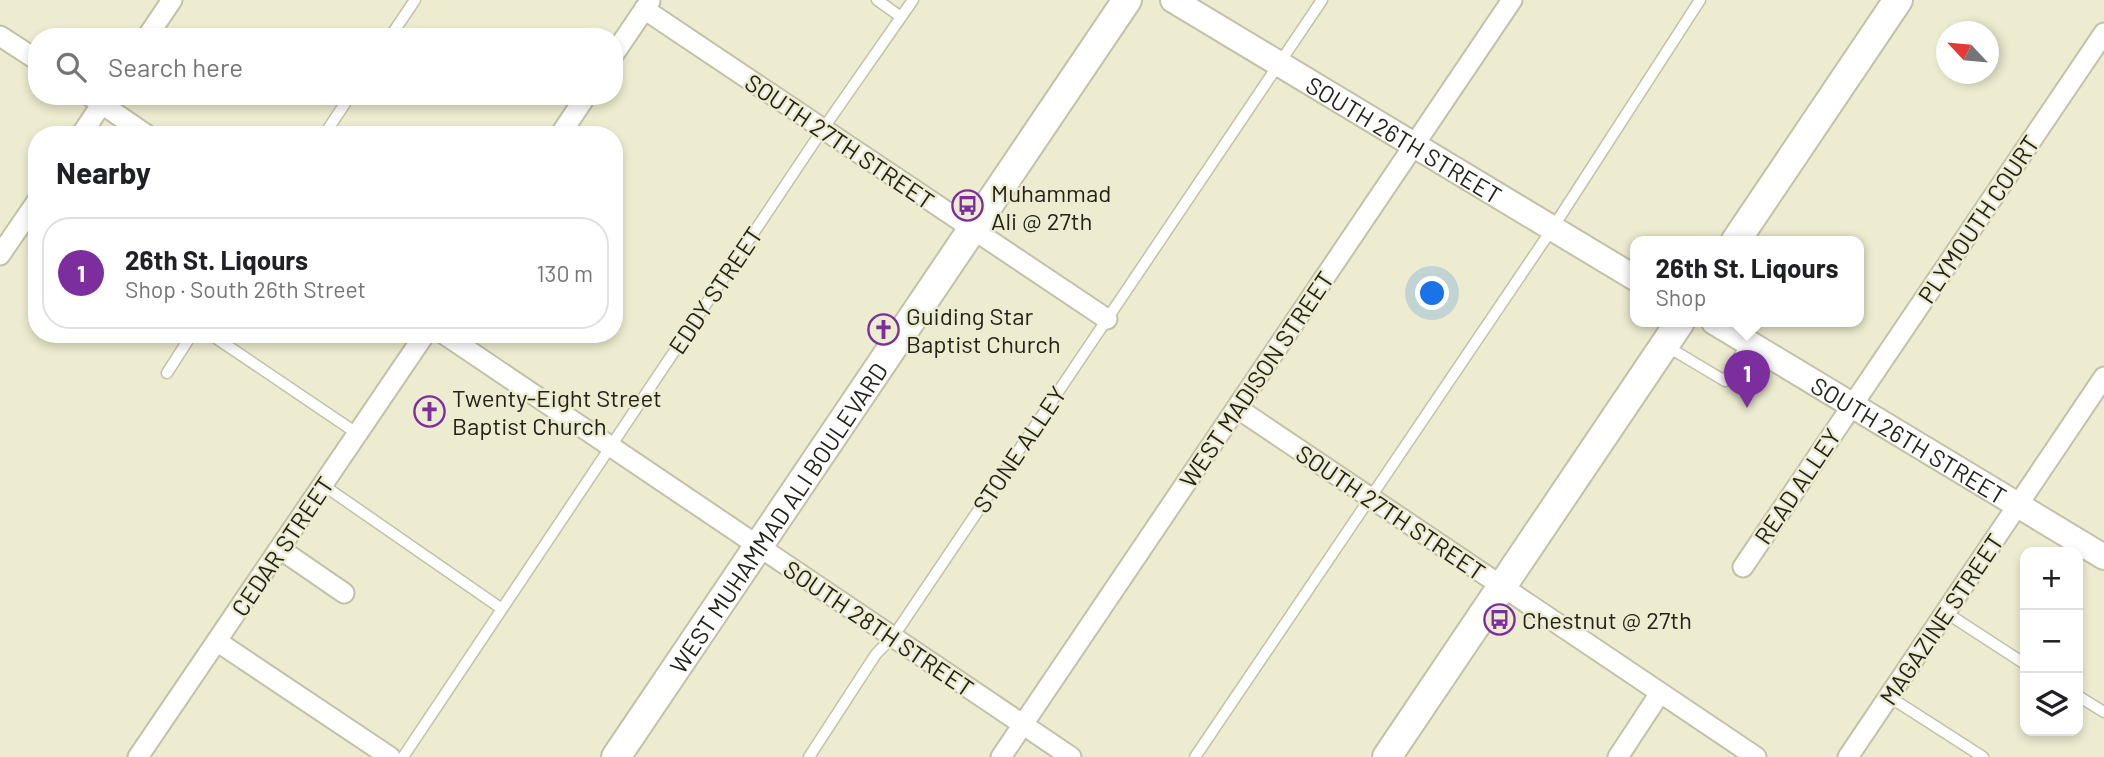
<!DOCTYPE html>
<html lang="en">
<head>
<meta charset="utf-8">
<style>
  :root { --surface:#fff; --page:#f2f2f2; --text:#202124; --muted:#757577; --line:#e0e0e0; --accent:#7c2e9f }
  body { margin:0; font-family:Barlow,sans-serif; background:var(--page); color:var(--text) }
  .controls { position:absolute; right:21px; bottom:21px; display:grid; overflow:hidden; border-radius:14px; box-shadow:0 4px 10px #0003 }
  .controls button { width:63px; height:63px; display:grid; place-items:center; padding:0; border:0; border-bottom:2px solid var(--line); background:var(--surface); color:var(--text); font:35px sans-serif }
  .compass { position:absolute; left:1936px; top:21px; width:63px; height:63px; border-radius:50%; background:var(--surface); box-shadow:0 4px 10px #0003; rotate:296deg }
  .you { position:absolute; left:1433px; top:294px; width:24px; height:24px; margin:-18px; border:5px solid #fff; border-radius:50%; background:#1a73e8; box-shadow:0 0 0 10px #1a73e833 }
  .badge { display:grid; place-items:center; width:46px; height:46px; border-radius:50%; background:var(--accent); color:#fff; font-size:23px; font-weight:700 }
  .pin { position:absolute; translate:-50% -58px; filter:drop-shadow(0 2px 4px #0008) }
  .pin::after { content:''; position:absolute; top:37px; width:24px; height:21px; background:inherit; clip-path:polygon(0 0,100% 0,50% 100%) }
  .popup { position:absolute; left:1630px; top:236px; width:234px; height:91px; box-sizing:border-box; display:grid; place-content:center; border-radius:14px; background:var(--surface); filter:drop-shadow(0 2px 5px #0005); font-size:23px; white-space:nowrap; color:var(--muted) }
  .popup b { font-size:26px; color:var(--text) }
  .popup::after { content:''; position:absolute; left:50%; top:100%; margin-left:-14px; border:14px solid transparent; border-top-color:var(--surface) }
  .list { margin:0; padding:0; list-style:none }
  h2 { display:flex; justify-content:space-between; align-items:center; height:91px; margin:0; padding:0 28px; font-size:30px }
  h2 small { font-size:23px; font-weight:400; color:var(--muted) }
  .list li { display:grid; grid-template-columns:46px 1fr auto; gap:21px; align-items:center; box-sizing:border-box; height:112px; margin:0 14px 14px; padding:0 14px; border:2px solid var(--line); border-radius:28px }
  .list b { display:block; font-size:26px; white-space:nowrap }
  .list p { margin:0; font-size:23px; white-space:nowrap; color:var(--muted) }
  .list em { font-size:23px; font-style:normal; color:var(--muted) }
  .icon { flex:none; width:38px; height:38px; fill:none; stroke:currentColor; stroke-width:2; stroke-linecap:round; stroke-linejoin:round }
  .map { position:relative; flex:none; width:2104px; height:757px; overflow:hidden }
  .search { position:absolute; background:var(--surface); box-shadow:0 4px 10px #0003; left:28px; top:28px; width:595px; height:77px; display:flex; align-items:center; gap:18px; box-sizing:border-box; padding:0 24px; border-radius:28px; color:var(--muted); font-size:26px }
  .panel { position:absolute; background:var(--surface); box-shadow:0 4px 10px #0003; left:28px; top:126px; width:595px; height:217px; border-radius:28px }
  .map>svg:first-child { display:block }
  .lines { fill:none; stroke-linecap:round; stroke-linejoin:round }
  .service-casing { stroke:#c3c1a7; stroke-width:13 }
  .minor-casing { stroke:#c3c1a7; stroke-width:23 }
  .tertiary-casing { stroke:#c3c1a7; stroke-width:28 }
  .secondary-casing { stroke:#c3c1a7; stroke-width:32 }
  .service { stroke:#fff; stroke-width:10 }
  .minor { stroke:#fff; stroke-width:19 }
  .tertiary { stroke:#fff; stroke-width:24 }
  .secondary { stroke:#fff; stroke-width:28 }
  .labels { text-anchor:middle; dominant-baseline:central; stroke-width:5; stroke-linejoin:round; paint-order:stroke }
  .street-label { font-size:24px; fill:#232219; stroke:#edebd0 }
  .poi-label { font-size:24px; fill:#232219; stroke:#edebd0; text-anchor:start }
</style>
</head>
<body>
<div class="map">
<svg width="2104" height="757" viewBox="0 0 2104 757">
  <rect width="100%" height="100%" fill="#edebd0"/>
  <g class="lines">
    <defs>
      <path id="service" d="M 877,0 L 901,17
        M 390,37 L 415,0
        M 324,135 L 350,96
        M 210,334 L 358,434
        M 1668,347 L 1725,381 L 1747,343
        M 167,373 L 192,334
        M 323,485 L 502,609
        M 1945,612 L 2025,664
        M 1888,696 L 1983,757
        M 2078,696 L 2104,712
        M 403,757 L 823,129 L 913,0
        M 809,757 L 876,654 L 893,637 L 1322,0
        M 1195,757 L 1552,229 L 1700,0"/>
      <path id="minor" d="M 644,9 L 1107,319
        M 0,36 L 37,60
        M 147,37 L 172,0
        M 614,54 L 650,1
        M 90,96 L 147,135
        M 81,135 L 107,96
        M 560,135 L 586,96
        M 0,255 L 37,201
        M 444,334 L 1071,757
        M 1237,408 L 1756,757
        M 280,549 L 344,593
        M 1743,567 L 2104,33
        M 218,642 L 390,757
        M 138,757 L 425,334
        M 1001,757 L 1512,0
        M 1618,757 L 1660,693
        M 1848,757 L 2104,377"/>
      <g id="tertiary">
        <path id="s1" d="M 1173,0 L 1635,278"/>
        <path id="s2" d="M 1714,322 L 2104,557"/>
      </g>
      <g id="secondary">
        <path d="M 1735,242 L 1898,0"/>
        <path id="s3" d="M 616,757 L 1127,0"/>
        <path d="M 1387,757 L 1680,322"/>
      </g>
    </defs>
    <use href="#service" class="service-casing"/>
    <use href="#minor" class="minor-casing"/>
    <use href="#tertiary" class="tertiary-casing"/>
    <use href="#secondary" class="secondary-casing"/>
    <use href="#service" class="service"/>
    <use href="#minor" class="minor"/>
    <use href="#tertiary" class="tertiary"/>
    <use href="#secondary" class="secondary"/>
  </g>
  <defs>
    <symbol id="bus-ring" viewBox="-11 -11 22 22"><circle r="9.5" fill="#edebd0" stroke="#7c2e9f" stroke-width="1.5"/><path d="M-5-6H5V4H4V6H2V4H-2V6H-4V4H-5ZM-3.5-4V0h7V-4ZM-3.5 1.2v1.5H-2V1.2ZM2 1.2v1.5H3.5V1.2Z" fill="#7c2e9f"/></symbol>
    <symbol id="church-ring" viewBox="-11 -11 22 22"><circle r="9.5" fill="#edebd0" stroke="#7c2e9f" stroke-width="1.5"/><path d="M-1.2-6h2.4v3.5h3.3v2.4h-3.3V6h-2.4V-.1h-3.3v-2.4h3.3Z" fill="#7c2e9f"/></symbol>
  </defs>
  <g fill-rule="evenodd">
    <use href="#bus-ring" x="950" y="188" width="35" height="35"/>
    <use href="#church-ring" x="866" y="312" width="35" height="35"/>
    <use href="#church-ring" x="412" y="394" width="35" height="35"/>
    <use href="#bus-ring" x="1482" y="602" width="35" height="35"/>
  </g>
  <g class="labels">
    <g class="street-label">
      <text stroke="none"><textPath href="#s1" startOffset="270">SOUTH 26TH STREET</textPath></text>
      <text transform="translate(840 141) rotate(34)">SOUTH 27TH STREET</text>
      <text transform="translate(1978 219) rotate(-56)">PLYMOUTH COURT</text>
      <text transform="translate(715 290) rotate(-56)">EDDY STREET</text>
      <text transform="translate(1256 379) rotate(-56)">WEST MADISON STREET</text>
      <text stroke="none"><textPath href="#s2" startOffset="228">SOUTH 26TH STREET</textPath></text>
      <text transform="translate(1019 449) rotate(-56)">STONE ALLEY</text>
      <text transform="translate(1797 486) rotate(-56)">READ ALLEY</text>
      <text transform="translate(1391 512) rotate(34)">SOUTH 27TH STREET</text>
      <text stroke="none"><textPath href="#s3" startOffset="289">WEST MUHAMMAD ALI BOULEVARD</textPath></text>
      <text transform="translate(282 546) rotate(-56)">CEDAR STREET</text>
      <text transform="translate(1941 619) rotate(-56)">MAGAZINE STREET</text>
      <text transform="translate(879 628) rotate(34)">SOUTH 28TH STREET</text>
    </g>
    <g class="poi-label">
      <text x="991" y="192">Muhammad<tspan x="991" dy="28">Ali @ 27th</tspan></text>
      <text x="906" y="315">Guiding Star<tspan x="906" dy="28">Baptist Church</tspan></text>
      <text x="452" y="397">Twenty-Eight Street<tspan x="452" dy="28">Baptist Church</tspan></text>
      <text x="1522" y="619">Chestnut @ 27th</text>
    </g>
  </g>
</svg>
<div class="controls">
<button>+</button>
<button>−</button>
<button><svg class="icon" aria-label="layers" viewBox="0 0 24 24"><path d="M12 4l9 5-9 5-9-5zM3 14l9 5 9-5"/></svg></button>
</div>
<svg class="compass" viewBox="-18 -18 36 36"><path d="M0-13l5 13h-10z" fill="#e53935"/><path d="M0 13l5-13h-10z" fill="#757577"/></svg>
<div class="you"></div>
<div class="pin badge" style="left:1747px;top:408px">1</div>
<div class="popup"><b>26th St. Liqours</b>Shop</div>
<div class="search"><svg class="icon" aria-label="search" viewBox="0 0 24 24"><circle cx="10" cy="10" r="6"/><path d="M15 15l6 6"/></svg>Search here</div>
<section class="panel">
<h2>Nearby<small></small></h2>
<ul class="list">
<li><span class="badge">1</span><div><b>26th St. Liqours</b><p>Shop · South 26th Street</p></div><em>130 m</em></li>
</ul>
</section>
</div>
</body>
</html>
